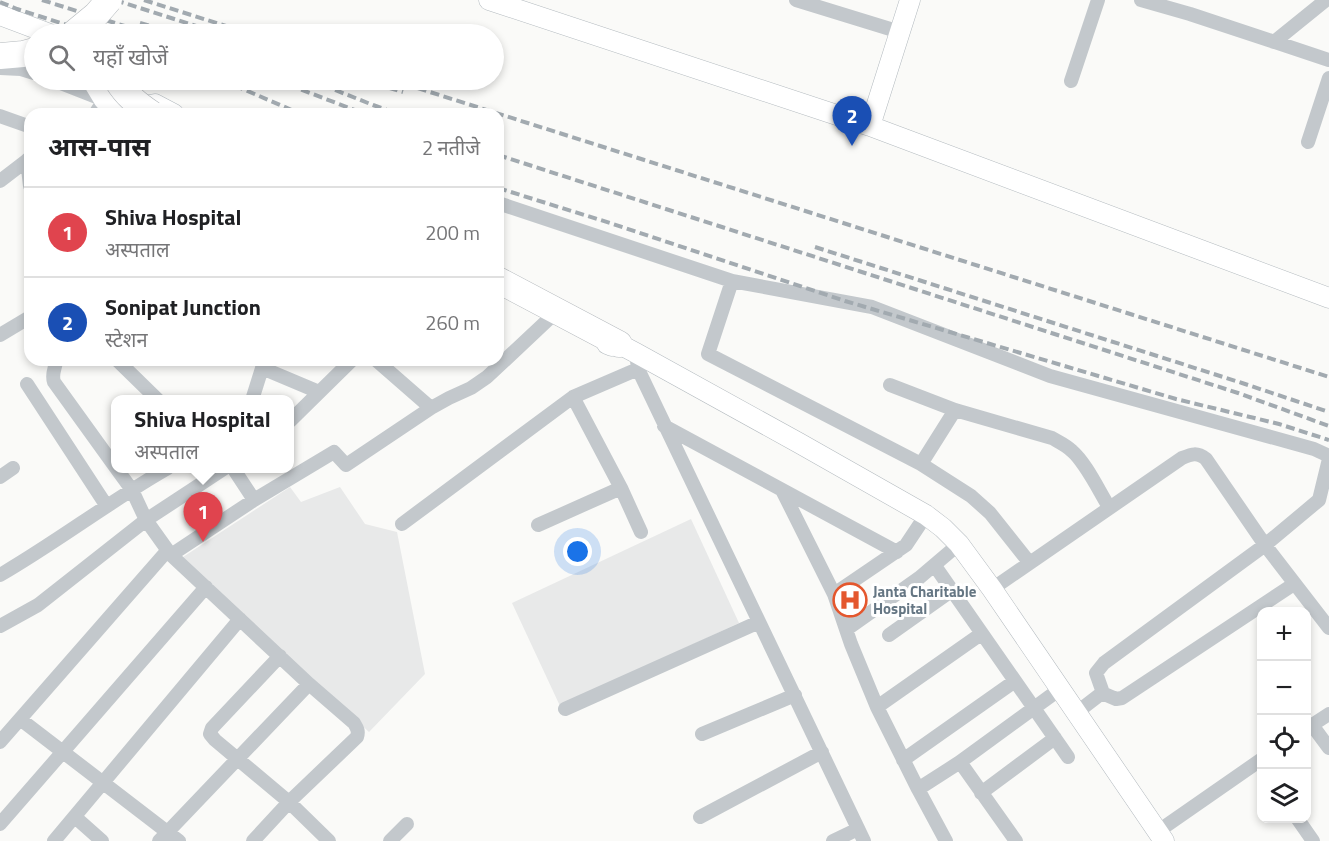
<!DOCTYPE html>
<html lang="hi">
<head>
<meta charset="utf-8">
<style>
  :root { --surface:#fff; --page:#f6f6f6; --text:#202124; --muted:#757577; --line:#e0e0e0; --accent:#111827 }
  body { margin:0; font-family:"Titillium Web","Noto Sans Devanagari",sans-serif; background:var(--page); color:var(--text) }
  .controls { position:absolute; right:18px; bottom:18px; display:grid; overflow:hidden; border-radius:12px; box-shadow:0 3px 9px #0003 }
  .controls button { width:54px; height:54px; display:grid; place-items:center; padding:0; border:0; border-bottom:2px solid var(--line); background:var(--surface); color:var(--text); font:30px sans-serif }
  .you { position:absolute; left:578px; top:552px; width:21px; height:21px; margin:-15px; border:4px solid #fff; border-radius:50%; background:#1a73e8; box-shadow:0 0 0 9px #1a73e833 }
  .badge { display:grid; place-items:center; width:39px; height:39px; border-radius:50%; background:var(--accent); color:#fff; font-size:20px; font-weight:700 }
  .pin { position:absolute; translate:-50% -50px; filter:drop-shadow(0 2px 3px #0008) }
  .pin::after { content:''; position:absolute; top:32px; width:21px; height:18px; background:inherit; clip-path:polygon(0 0,100% 0,50% 100%) }
  .popup { position:absolute; left:111px; top:395px; width:183px; height:78px; box-sizing:border-box; display:grid; place-content:center; border-radius:12px; background:var(--surface); filter:drop-shadow(0 2px 4px #0005); font-size:20px; white-space:nowrap; color:var(--muted) }
  .popup b { font-size:22px; color:var(--text) }
  .popup::after { content:''; position:absolute; left:50%; top:100%; margin-left:-12px; border:12px solid transparent; border-top-color:var(--surface) }
  .list { margin:0; padding:0; list-style:none }
  h2 { display:flex; justify-content:space-between; align-items:center; height:78px; margin:0; padding:0 24px; font-size:26px }
  h2 small { font-size:20px; font-weight:400; color:var(--muted) }
  .list li { display:grid; grid-template-columns:39px 1fr auto; gap:18px; align-items:center; box-sizing:border-box; height:90px; padding:0 24px; border-top:2px solid var(--line) }
  .list b { display:block; font-size:22px; white-space:nowrap }
  .list p { margin:0; font-size:20px; white-space:nowrap; color:var(--muted) }
  .list em { font-size:20px; font-style:normal; color:var(--muted) }
  .icon { flex:none; width:33px; height:33px; fill:none; stroke:currentColor; stroke-width:2; stroke-linecap:round; stroke-linejoin:round }
  .map { position:relative; flex:none; width:1329px; height:841px; overflow:hidden }
  .search { position:absolute; background:var(--surface); box-shadow:0 3px 9px #0003; left:24px; top:24px; width:480px; height:66px; display:flex; align-items:center; gap:15px; box-sizing:border-box; padding:0 21px; border-radius:33px; color:var(--muted); font-size:22px }
  .panel { position:absolute; background:var(--surface); box-shadow:0 3px 9px #0003; left:24px; top:108px; width:480px; height:258px; border-radius:18px }
  .map>svg:first-child { display:block }
  .built { fill:#e8e9e9 }
  .lines { fill:none; stroke-linecap:round; stroke-linejoin:round }
  .secondary-casing { stroke:#b3babf; stroke-width:21 }
  .highway-casing { stroke:#b4b9bd; stroke-width:27 }
  .street { stroke:#c3c8cc; stroke-width:14 }
  .secondary { stroke:#fff; stroke-width:20 }
  .highway { stroke:#fff; stroke-width:26 }
  .rail { stroke:#a2aab0; stroke-width:4; stroke-dasharray:9 4.5; stroke-linecap:butt }
  .highway-bridge-casing { stroke:#b4b9bd; stroke-width:27; stroke-linecap:butt }
  .highway-bridge { stroke:#fff; stroke-width:26 }
  .labels { text-anchor:middle; dominant-baseline:central; stroke-width:6; stroke-linejoin:round; paint-order:stroke }
  .poi-label { font-size:15px; font-weight:bold; fill:#657683; stroke:#fff; text-anchor:start }
</style>
</head>
<body>
<div class="map">
<svg width="1329" height="841" viewBox="0 0 1329 841">
  <rect width="100%" height="100%" fill="#fafaf8"/>
  <path class="built" d="M 290,487 L 301,502 L 340,487 L 365,524 L 397,532 L 425,674 L 369,732 L 180,559 Z
    M 691,519 L 739,623 L 560,706 L 512,603 Z"/>
  <g class="lines">
    <defs>
      <path id="secondary" d="M 489,0 L 870,126 L 1329,298
        M 0,15 L 50,34
        M 92,80 L 104,100 L 133,108 L 155,104 L 174,114
        M 870,126 L 910,0
        M 607,344 L 612,346 L 619,344 L 636,353 L 799,443 L 926,515 L 943,528 L 959,544 L 992,589 L 1164,841"/>
      <path id="highway" d="M 0,56 L 23,54 L 34,51
        M 498,280 L 619,344"/>
    </defs>
    <use href="#secondary" class="secondary-casing"/>
    <use href="#highway" class="highway-casing"/>
    <path class="street" d="M 796,0 L 900,32
      M 1141,0 L 1190,14 L 1329,60
      M 1274,42 L 1326,0
      M 0,68 L 21,69 L 34,73
      M 53,80 L 104,100
      M 1071,81 L 1098,0
      M 95,114 L 104,100
      M 0,116 L 28,126
      M 1308,142 L 1329,78
      M 27,160 L 30,186
      M 0,181 L 30,158
      M 498,203 L 732,281 L 872,307 L 1050,376 L 1314,449 L 1329,456
      M 732,281 L 708,354 L 921,464 L 971,496 L 990,513 L 1029,562
      M 0,335 L 30,317
      M 636,353 L 638,369 L 864,841
      M 56,360 C 56,368 51,373 54,382 L 116,468
      M 117,360 L 158,400
      M 376,360 L 431,408
      M 262,368 L 319,392
      M 27,384 L 106,505
      M 890,385 L 955,410 L 1052,438 C 1059,442 1066,445 1072,451 C 1086,463 1099,491 1109,507
      M 573,397 L 621,488 L 641,532
      M 252,400 L 264,362
      M 290,421 L 352,360
      M 664,426 L 897,552
      M 921,464 L 955,410
      M 116,468 L 132,490 L 146,520 L 171,555 L 309,684 L 354,723 C 357,728 359,731 357,737 L 289,802 L 253,841
      M 233,468 L 254,500
      M 0,477 L 13,468
      M 782,490 L 834,594 L 851,644 L 877,707 L 918,789 L 946,841
      M 402,524 L 573,397 L 638,369
      M 538,525 L 621,488
      M 171,555 L 254,500 L 334,452 L 346,465 L 431,408 L 449,398 L 471,388 L 487,377 L 552,316
      M 935,566 L 1068,757
      M 0,575 C 57,542 110,501 168,468
      M 992,589 L 1182,458 C 1192,454 1197,452 1206,459 L 1265,545 L 1329,628
      M 834,594 L 906,545 L 926,515
      M 0,626 L 38,605 L 146,520 L 225,468
      M 847,629 L 919,578 L 959,544
      M 889,635 L 951,591
      M 280,656 L 212,728 L 210,734 L 215,740 L 289,802 L 329,841
      M 1102,693 L 1116,699 L 1122,698 L 1294,584
      M 877,707 L 981,634
      M 565,709 L 759,622
      M 1076,713 L 1102,693 L 1102,690 L 1096,673 L 1104,663 L 1265,545 L 1319,500 L 1329,459
      M 20,719 L 179,841
      M 1312,725 L 1329,748
      M 1306,729 L 1329,714
      M 702,734 L 795,695
      M 0,742 L 167,551
      M 903,760 L 1015,681
      M 960,762 L 1016,841
      M 918,789 L 960,762 L 1060,689
      M 981,793 L 1055,738
      M 75,817 L 102,841
      M 700,817 L 822,752
      M 1297,818 L 1313,841
      M 0,824 L 206,587
      M 1157,832 L 1262,759
      M 54,841 L 240,619
      M 159,841 L 309,684
      M 390,841 L 407,824
      M 833,841 L 858,829"/>
    <use href="#secondary" class="secondary"/>
    <use href="#highway" class="highway"/>
    <path class="rail" d="M 42,0 L 150,34
      M 115,0 L 221,34
      M 144,0 L 251,34
      M 0,2 L 17,9 L 95,34
      M 140,23 L 178,34
      M 222,80 L 301,114
      M 276,80 L 365,114
      M 310,80 L 373,105 L 398,114
      M 363,80 L 403,92
      M 392,80 L 1329,377
      M 498,155 L 1238,393 L 1329,426
      M 498,188 L 610,223 L 845,301 L 1176,399 L 1279,424 L 1329,440
      M 815,247 L 1242,383 L 1329,412"/>
    <defs>
      <path id="highway-bridge" d="M 73,34 L 96,15 L 109,0
        M 117,80 C 126,95 137,104 152,114"/>
    </defs>
    <use href="#highway-bridge" class="highway-bridge-casing"/>
    <use href="#highway-bridge" class="highway-bridge"/>
  </g>
  <defs>
    <symbol id="hospital-ring" viewBox="-11 -11 22 22"><circle r="9.5" fill="#fff" stroke="#e4572e" stroke-width="1.5"/><path d="M-5-5h3v3.5h4V-5h3V5h-3V1.5h-4V5h-3Z" fill="#e4572e"/></symbol>
  </defs>
  <g fill-rule="evenodd">
    <use href="#hospital-ring" x="831" y="581" width="38" height="38"/>
  </g>
  <g class="labels">
    <g class="poi-label">
      <text x="873" y="591">Janta Charitable<tspan x="873" dy="17">Hospital</tspan></text>
    </g>
  </g>
</svg>
<div class="controls">
<button>+</button>
<button>−</button>
<button><svg class="icon" aria-label="locate" viewBox="0 0 24 24"><circle cx="12" cy="12" r="6"/><path d="M12 2v4M12 18v4M2 12h4M18 12h4"/></svg></button>
<button><svg class="icon" aria-label="layers" viewBox="0 0 24 24"><path d="M12 4l9 5-9 5-9-5zM3 14l9 5 9-5"/></svg></button>
</div>
<div class="you"></div>
<div class="pin badge" style="left:203px;top:542px;background:#e0444e">1</div>
<div class="popup"><b>Shiva Hospital</b>अस्पताल</div>
<div class="pin badge" style="left:852px;top:146px;background:#1a4fb4">2</div>
<div class="search"><svg class="icon" aria-label="search" viewBox="0 0 24 24"><circle cx="10" cy="10" r="6"/><path d="M15 15l6 6"/></svg>यहाँ खोजें</div>
<section class="panel">
<h2>आस-पास<small>2 नतीजे</small></h2>
<ul class="list">
<li><span class="badge" style="background:#e0444e">1</span><div><b>Shiva Hospital</b><p>अस्पताल</p></div><em>200 m</em></li>
<li><span class="badge" style="background:#1a4fb4">2</span><div><b>Sonipat Junction</b><p>स्टेशन</p></div><em>260 m</em></li>
</ul>
</section>
</div>
</body>
</html>
